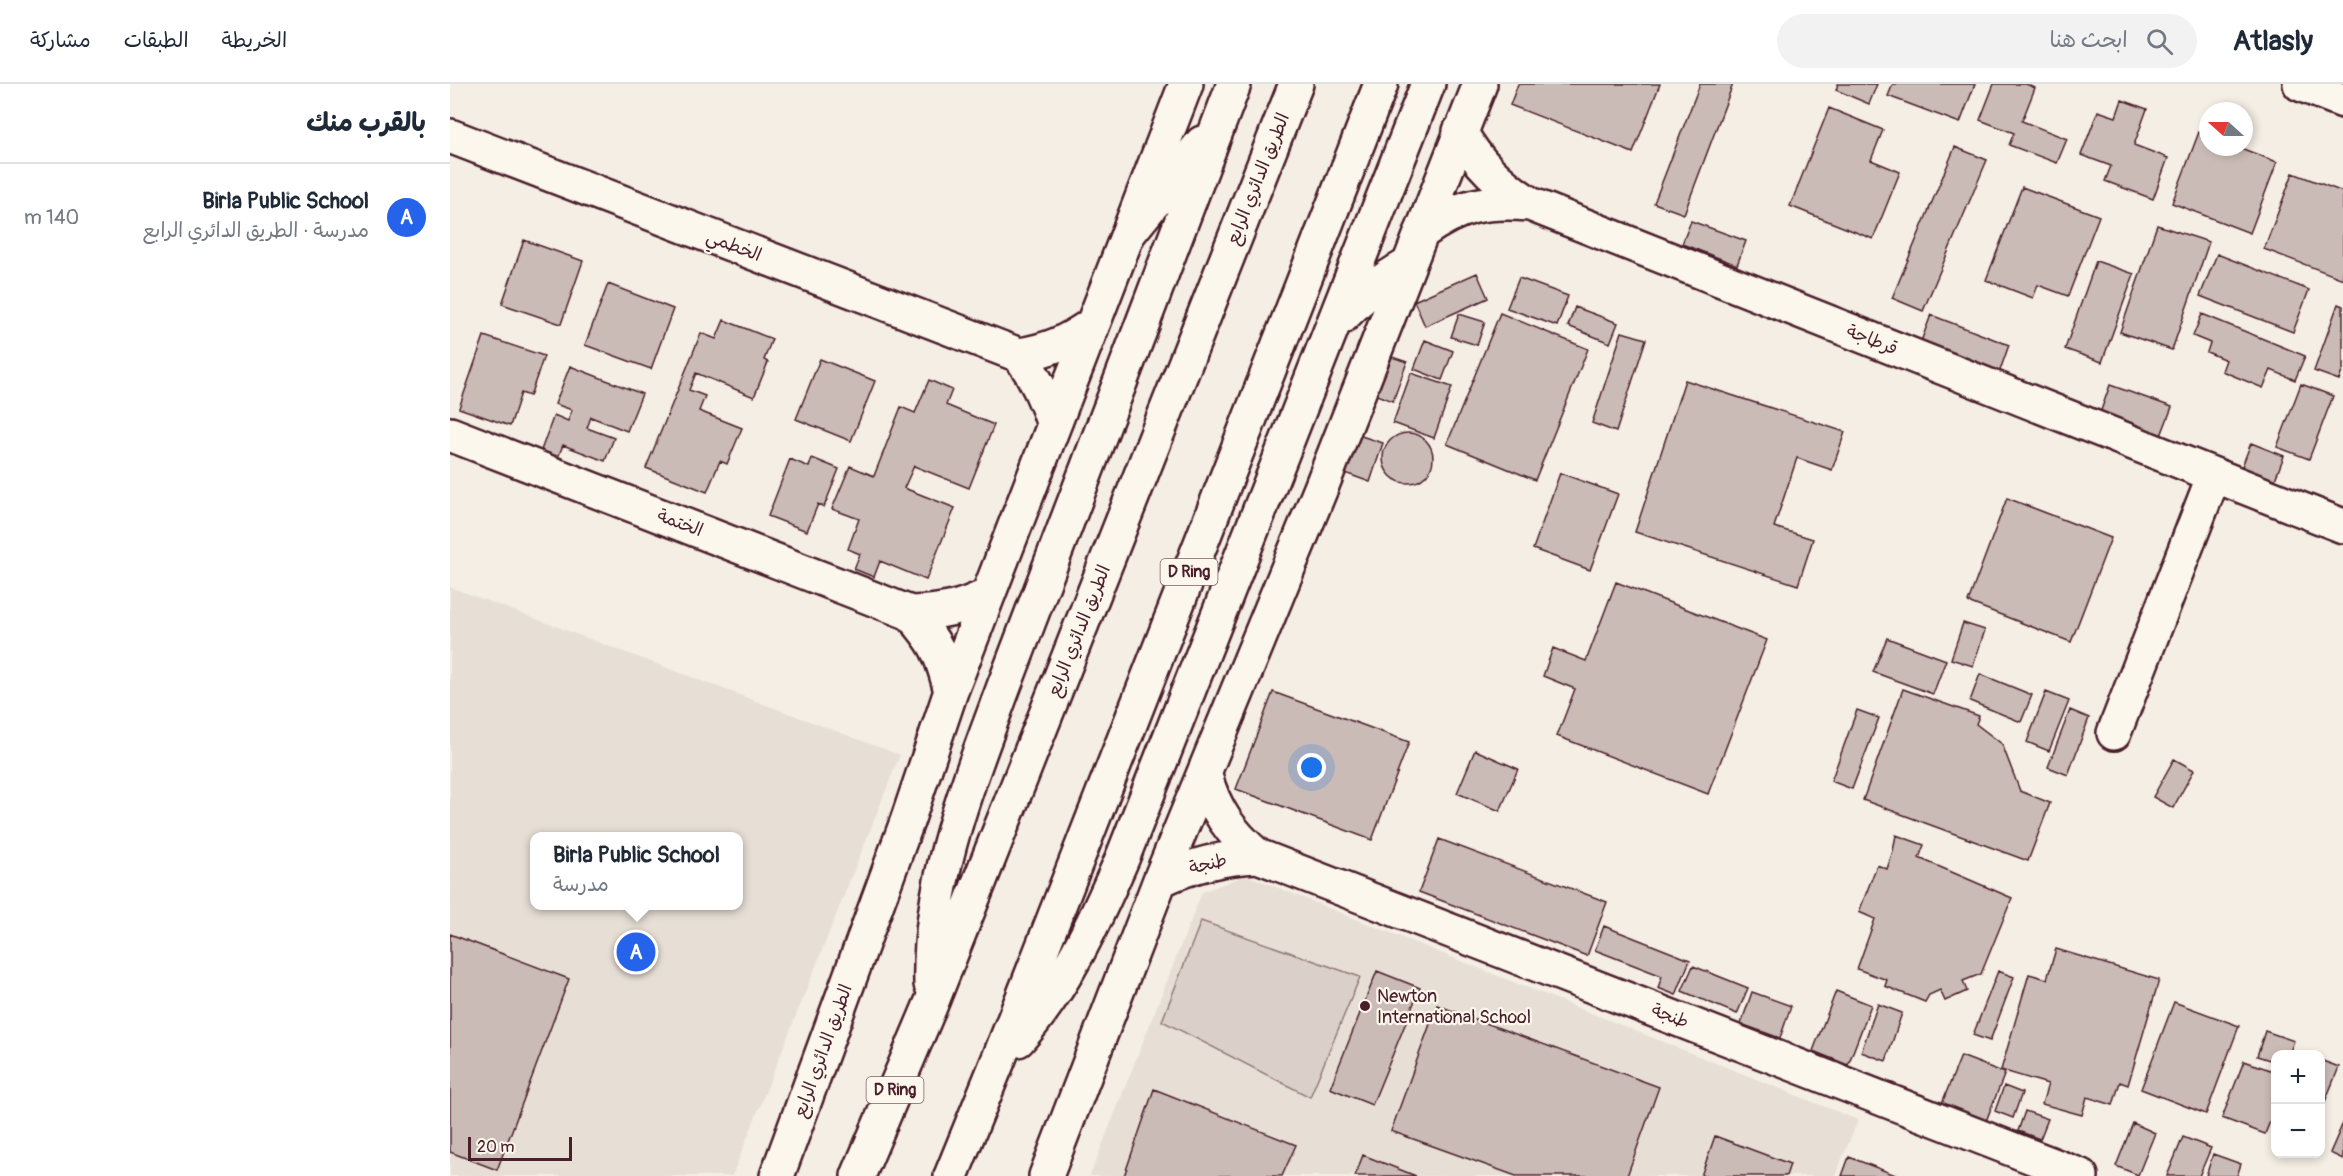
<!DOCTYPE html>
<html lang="ar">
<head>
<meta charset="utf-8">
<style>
  :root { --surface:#fff; --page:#f2f2f3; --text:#1f2937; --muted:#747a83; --line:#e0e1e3; --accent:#2563eb }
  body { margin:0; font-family:Pangolin,"Playpen Sans Arabic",sans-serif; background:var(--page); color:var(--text); direction:rtl }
  .controls { position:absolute; right:18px; bottom:18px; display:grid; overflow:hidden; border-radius:12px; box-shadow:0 3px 9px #0003 }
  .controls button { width:54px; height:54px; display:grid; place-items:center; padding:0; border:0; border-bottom:2px solid var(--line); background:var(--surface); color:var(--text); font:30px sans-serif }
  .compass { position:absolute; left:1749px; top:18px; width:54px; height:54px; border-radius:50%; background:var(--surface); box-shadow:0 3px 9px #0003; rotate:291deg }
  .scale { position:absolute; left:18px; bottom:15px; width:104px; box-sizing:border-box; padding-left:6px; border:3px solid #4a1f2b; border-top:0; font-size:16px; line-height:21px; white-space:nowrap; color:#4a1f2b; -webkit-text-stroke:4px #fbf7ec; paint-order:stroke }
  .you { position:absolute; left:862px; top:684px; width:21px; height:21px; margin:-15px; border:4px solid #fff; border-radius:50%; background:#1a73e8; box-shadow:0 0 0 9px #1a73e833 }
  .badge { display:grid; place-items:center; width:39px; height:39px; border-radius:50%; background:var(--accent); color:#fff; font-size:20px; font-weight:700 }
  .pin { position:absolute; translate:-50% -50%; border:3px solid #fff; box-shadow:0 2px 6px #0006 }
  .popup { position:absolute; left:80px; top:748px; width:213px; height:78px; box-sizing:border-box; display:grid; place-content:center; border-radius:12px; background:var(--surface); filter:drop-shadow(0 2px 4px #0005); font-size:20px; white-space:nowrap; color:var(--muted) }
  .popup b { font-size:22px; color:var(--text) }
  .popup::after { content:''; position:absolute; left:50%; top:100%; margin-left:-12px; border:12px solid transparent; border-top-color:var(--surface) }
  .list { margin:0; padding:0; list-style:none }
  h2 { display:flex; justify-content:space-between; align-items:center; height:78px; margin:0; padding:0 24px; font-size:26px }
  h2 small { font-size:20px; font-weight:400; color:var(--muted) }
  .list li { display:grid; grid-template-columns:39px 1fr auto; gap:18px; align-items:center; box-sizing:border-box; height:108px; padding:0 24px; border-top:2px solid var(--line) }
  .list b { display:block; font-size:22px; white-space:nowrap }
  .list p { margin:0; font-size:20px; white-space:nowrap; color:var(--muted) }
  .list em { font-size:20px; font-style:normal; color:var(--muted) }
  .icon { flex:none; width:33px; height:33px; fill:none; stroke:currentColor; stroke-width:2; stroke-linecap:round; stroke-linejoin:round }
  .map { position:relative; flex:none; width:1893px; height:1092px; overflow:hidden; direction:ltr }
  header { display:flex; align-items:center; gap:36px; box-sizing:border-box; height:84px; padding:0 30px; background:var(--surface); border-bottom:2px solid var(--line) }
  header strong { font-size:28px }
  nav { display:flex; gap:33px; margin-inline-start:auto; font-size:21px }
  .search { width:420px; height:54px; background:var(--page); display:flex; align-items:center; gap:15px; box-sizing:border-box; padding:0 21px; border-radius:33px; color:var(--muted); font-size:22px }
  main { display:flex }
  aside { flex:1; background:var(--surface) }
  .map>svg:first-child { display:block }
  .built { fill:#e7dfd6; fill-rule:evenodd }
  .green { fill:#dbd0c9; stroke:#92787a; stroke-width:1.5 }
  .building { fill:#cabbb6; stroke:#4a1f2b; stroke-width:1.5 }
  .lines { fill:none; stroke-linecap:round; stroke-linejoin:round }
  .minor-casing { stroke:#4a1f2b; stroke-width:38 }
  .major-casing { stroke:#4a1f2b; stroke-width:38 }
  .minor { stroke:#fbf7ec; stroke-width:33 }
  .major { stroke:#fbf7ec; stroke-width:33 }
  .poi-dot { fill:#4a1f2b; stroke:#fbf7ec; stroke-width:2 }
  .labels { text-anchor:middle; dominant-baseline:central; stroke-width:4.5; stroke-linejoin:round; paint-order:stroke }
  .shield { fill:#fbf7ec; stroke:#7f6065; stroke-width:1.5 }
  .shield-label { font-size:16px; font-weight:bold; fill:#4a1f2b }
  .street-label { font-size:18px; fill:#4a1f2b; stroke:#fbf7ec }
  .poi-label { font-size:18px; fill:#4a1f2b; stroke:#fbf7ec; text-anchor:start }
</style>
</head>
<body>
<header>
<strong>Atlasly</strong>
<div class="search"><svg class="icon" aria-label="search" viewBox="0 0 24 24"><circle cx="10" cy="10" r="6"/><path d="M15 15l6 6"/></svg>ابحث هنا</div>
<nav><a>الخريطة</a><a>الطبقات</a><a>مشاركة</a></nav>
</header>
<main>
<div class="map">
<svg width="1893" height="1092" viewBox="0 0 1893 1092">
  <rect width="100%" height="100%" fill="#f4eee4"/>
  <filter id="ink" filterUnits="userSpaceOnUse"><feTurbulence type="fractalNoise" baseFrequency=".0167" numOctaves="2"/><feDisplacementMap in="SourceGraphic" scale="12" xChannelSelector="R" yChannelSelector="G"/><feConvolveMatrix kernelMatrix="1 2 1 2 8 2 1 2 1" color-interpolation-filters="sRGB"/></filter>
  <g filter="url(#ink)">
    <path class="built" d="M 0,503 L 450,671 L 282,1092 L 0,1092 ZM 84,752 L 288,752 L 288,822 L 84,822 Z
      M 796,791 L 1408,1036 L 1385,1092 L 640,1092 L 752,808 Z"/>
    <path class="green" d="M 751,837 L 910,893 L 860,1013 L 712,937 Z"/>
    <path class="building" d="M 1068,0 L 1210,0 L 1183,69 L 1060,21 Z
      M 1250,0 L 1283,0 L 1234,130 L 1204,119 Z
      M 1388,0 L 1427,0 L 1419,20 L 1386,6 Z
      M 1443,0 L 1525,0 L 1510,39 L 1438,12 Z
      M 1544,0 L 1576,0 L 1585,4 L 1572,37 L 1617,55 L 1607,79 L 1559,61 L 1564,49 L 1530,36 Z
      M 1672,16 L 1697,25 L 1684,61 L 1718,74 L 1703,115 L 1655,97 L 1661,82 L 1631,71 L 1648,27 L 1666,33 Z
      M 1379,24 L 1433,46 L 1421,76 L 1450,88 L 1423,155 L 1340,122 Z
      M 1749,48 L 1758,52 L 1758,63 L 1788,63 L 1827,78 L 1800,149 L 1722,119 Z
      M 1505,63 L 1537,76 L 1473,227 L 1442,214 Z
      M 1843,89 L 1893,108 L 1893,195 L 1814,165 Z
      M 1572,103 L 1649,132 L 1618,212 L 1588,201 L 1583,214 L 1536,196 Z
      M 1241,137 L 1296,157 L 1287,181 L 1232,160 Z
      M 1707,141 L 1759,158 L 1722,266 L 1670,248 Z
      M 74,156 L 133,177 L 111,240 L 52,220 Z
      M 1767,170 L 1859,206 L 1843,248 L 1750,212 Z
      M 1646,177 L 1684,190 L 1652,278 L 1615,265 Z
      M 1027,189 L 1038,214 L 975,242 L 964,217 Z
      M 1069,194 L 1118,212 L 1107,242 L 1057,224 Z
      M 158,200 L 223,225 L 201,285 L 135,261 Z
      M 1888,220 L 1893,222 L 1893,285 L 1889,296 L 1864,287 Z
      M 1125,223 L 1168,239 L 1160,259 L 1118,242 Z
      M 1050,229 L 1138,265 L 1085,396 L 997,360 Z
      M 1009,230 L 1035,238 L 1027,261 L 1001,253 Z
      M 1752,230 L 1855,272 L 1845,296 L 1821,286 L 1813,304 L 1772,287 L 1776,276 L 1757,268 L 1760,259 L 1743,252 Z
      M 1481,231 L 1559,261 L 1549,289 L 1470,260 Z
      M 274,236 L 322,255 L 314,276 L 318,278 L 304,313 L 246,289 L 239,306 L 255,312 L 249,327 L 292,344 L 277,380 L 270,377 L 257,408 L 196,384 L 251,249 L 266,255 Z
      M 1172,248 L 1196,255 L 1166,348 L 1142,339 Z
      M 34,252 L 94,272 L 80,312 L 71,309 L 60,342 L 9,324 Z
      M 975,256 L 1003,267 L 992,296 L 964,285 Z
      M 933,270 L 957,278 L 943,317 L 919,308 Z
      M 370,275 L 425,297 L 401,357 L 346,335 Z
      M 120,282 L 192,310 L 177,347 L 141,333 L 137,344 L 164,354 L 155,377 L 113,361 L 103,386 L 86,380 L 104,331 L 118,337 L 122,326 L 105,320 Z
      M 961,289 L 1002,303 L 984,354 L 943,339 Z
      M 479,296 L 502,306 L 496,321 L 544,341 L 519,404 L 464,382 L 454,404 L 505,424 L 476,496 L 430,477 L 424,493 L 404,485 L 410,470 L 398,465 L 409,435 L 382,425 L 400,382 L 424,392 L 451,323 L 465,329 Z
      M 1235,296 L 1395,348 L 1382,386 L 1347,374 L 1324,443 L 1363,455 L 1348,501 L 1185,448 Z
      M 1851,300 L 1883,312 L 1859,375 L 1827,363 Z
      M 1660,301 L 1722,323 L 1710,354 L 1649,332 Z
      M933 374a25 25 0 1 1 50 0a25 25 0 1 1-50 0Z
      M 908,351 L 933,359 L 920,398 L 895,389 Z
      M 1801,359 L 1834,372 L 1824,398 L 1791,385 Z
      M 362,374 L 389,385 L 374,423 L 368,420 L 357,447 L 318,432 L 340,375 L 359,383 Z
      M 1110,389 L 1168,410 L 1140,486 L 1083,465 Z
      M 1557,414 L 1661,454 L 1621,558 L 1518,518 Z
      M 1166,498 L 1317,556 L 1258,710 L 1107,652 L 1125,605 L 1093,592 L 1103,564 L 1136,577 Z
      M 1513,539 L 1535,546 L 1523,582 L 1501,575 Z
      M 1437,554 L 1496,576 L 1483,610 L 1423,588 Z
      M 1530,590 L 1582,611 L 1571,638 L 1520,617 Z
      M 1453,605 L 1529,632 L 1526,640 L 1552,660 L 1570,707 L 1600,719 L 1578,777 L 1413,716 Z
      M 823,608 L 959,658 L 922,756 L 786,705 Z
      M 1596,608 L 1619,617 L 1599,667 L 1577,658 Z
      M 1407,626 L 1429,634 L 1402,705 L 1381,697 Z
      M 1620,626 L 1639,634 L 1618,691 L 1598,683 Z
      M 1025,666 L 1068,685 L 1050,727 L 1007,709 Z
      M 1724,675 L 1744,686 L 1723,724 L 1703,713 Z
      M 1446,751 L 1474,761 L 1469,774 L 1562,814 L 1531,890 L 1513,897 L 1517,907 L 1495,917 L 1490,906 L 1479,911 L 1475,918 L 1435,902 L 1437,896 L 1407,885 L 1425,835 L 1409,828 L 1427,781 L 1437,785 L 1443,767 Z
      M 989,755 L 1157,818 L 1137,872 L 969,808 Z
      M 1154,842 L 1240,876 L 1226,911 L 1208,904 L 1212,892 L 1145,866 Z
      M 0,850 L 119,895 L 47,1086 L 0,1068 Z
      M 1606,865 L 1709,896 L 1678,1001 L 1670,998 L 1663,1021 L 1637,1013 L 1632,1031 L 1592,1020 L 1598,1000 L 1551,986 L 1579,890 L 1597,895 Z
      M 1243,882 L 1298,904 L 1287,930 L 1232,907 Z
      M 927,887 L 970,904 L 922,1021 L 880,1004 Z
      M 1548,887 L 1564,893 L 1540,957 L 1523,951 Z
      M 1386,907 L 1421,921 L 1398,981 L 1363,967 Z
      M 1302,908 L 1341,922 L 1330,954 L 1291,940 Z
      M 1724,918 L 1789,942 L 1756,1030 L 1691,1005 Z
      M 1428,920 L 1452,929 L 1436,977 L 1411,968 Z
      M 987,921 L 1209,1003 L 1177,1092 L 1066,1092 L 941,1047 Z
      M 1815,947 L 1844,957 L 1839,970 L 1826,970 L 1826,978 L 1807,972 Z
      M 1511,972 L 1555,989 L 1536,1037 L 1492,1019 Z
      M 1870,976 L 1889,983 L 1870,1030 Z
      M 1794,977 L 1826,988 L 1826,1022 L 1815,1050 L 1772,1034 Z
      M 1554,1002 L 1572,1009 L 1563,1034 L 1545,1027 Z
      M 704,1005 L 846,1061 L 832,1092 L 674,1092 Z
      M 1575,1027 L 1598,1035 L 1590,1055 L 1568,1047 Z
      M 1683,1039 L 1705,1049 L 1688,1091 L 1666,1082 Z
      M 1893,1039 L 1893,1075 L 1880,1069 Z
      M 1265,1052 L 1340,1080 L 1336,1092 L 1251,1092 Z
      M 1733,1053 L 1761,1064 L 1749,1092 L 1717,1092 Z
      M 1763,1070 L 1791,1080 L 1787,1092 L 1756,1092 Z
      M 913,1071 L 966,1092 L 905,1092 Z
      M 1399,1073 L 1448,1092 L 1392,1092 Z"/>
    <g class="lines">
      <defs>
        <path id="minor" d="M 1850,0 L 1893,17
          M 1010,47 C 1027,79 1050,100 1080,120 L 1893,442
          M 0,52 L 569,271 C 600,266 617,258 643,240
          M 971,149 C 1009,121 1035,116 1080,120
          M 569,271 C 586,293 596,315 604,341
          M 0,350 L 460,529
          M 501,607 C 491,569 487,559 460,529 C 491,528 510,525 538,511
          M 1664,649 L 1764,391
          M 755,691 C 764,726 781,749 808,772 L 1631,1092
          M 710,796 C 742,781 773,773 808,772
          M 327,1092 L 458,735 L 501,607 L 736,0
          M 596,1092 L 710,796 L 871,404 L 1030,0"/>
        <path id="major" d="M 678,150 L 752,59
          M 892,233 C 912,211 933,195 958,181
          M 481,900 C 478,797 518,700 553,605 L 784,0
          M 568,956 C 615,903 644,839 672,775 L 978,0
          M 408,1092 L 481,920 L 846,0
          M 501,1092 L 548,977 L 931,0"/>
      </defs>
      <use href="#minor" class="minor-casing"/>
      <use href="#major" class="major-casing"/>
      <use href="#minor" class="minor"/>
      <use href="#major" class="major"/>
    </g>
  </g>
  <circle class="poi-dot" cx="915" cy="922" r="6"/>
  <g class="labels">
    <g class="shield">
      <rect x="710.5" y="475" width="57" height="26" rx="4.5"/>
      <rect x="416.5" y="993" width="57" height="26" rx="4.5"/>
    </g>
    <g class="shield-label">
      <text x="739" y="488">D Ring</text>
      <text x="445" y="1006">D Ring</text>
    </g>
    <g class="street-label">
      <text transform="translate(808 95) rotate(-68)">الطريق الدائري الرابع</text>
      <text transform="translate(284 162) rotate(21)">الخطمي</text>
      <text transform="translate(1422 256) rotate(22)">قرطاجة</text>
      <text transform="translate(230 439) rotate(21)">الختمة</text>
      <text transform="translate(629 547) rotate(-68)">الطريق الدائري الرابع</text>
      <text transform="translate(758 780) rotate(-14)">طنجة</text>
      <text transform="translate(1220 932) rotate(21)">طنجة</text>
      <text transform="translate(373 967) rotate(-70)">الطريق الدائري الرابع</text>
    </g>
    <g class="poi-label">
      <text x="927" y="912">Newton<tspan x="927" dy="21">International School</tspan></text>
    </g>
  </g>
</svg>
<div class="controls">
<button>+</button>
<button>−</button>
</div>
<svg class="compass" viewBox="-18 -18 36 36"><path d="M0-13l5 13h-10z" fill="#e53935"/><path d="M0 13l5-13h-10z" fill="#747a83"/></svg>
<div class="scale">20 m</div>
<div class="you"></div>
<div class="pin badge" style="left:186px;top:868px">A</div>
<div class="popup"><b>Birla Public School</b>مدرسة</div>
</div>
<aside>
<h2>بالقرب منك<small></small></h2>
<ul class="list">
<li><span class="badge">A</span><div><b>Birla Public School</b><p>مدرسة · الطريق الدائري الرابع</p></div><em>140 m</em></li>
</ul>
</aside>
</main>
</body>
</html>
